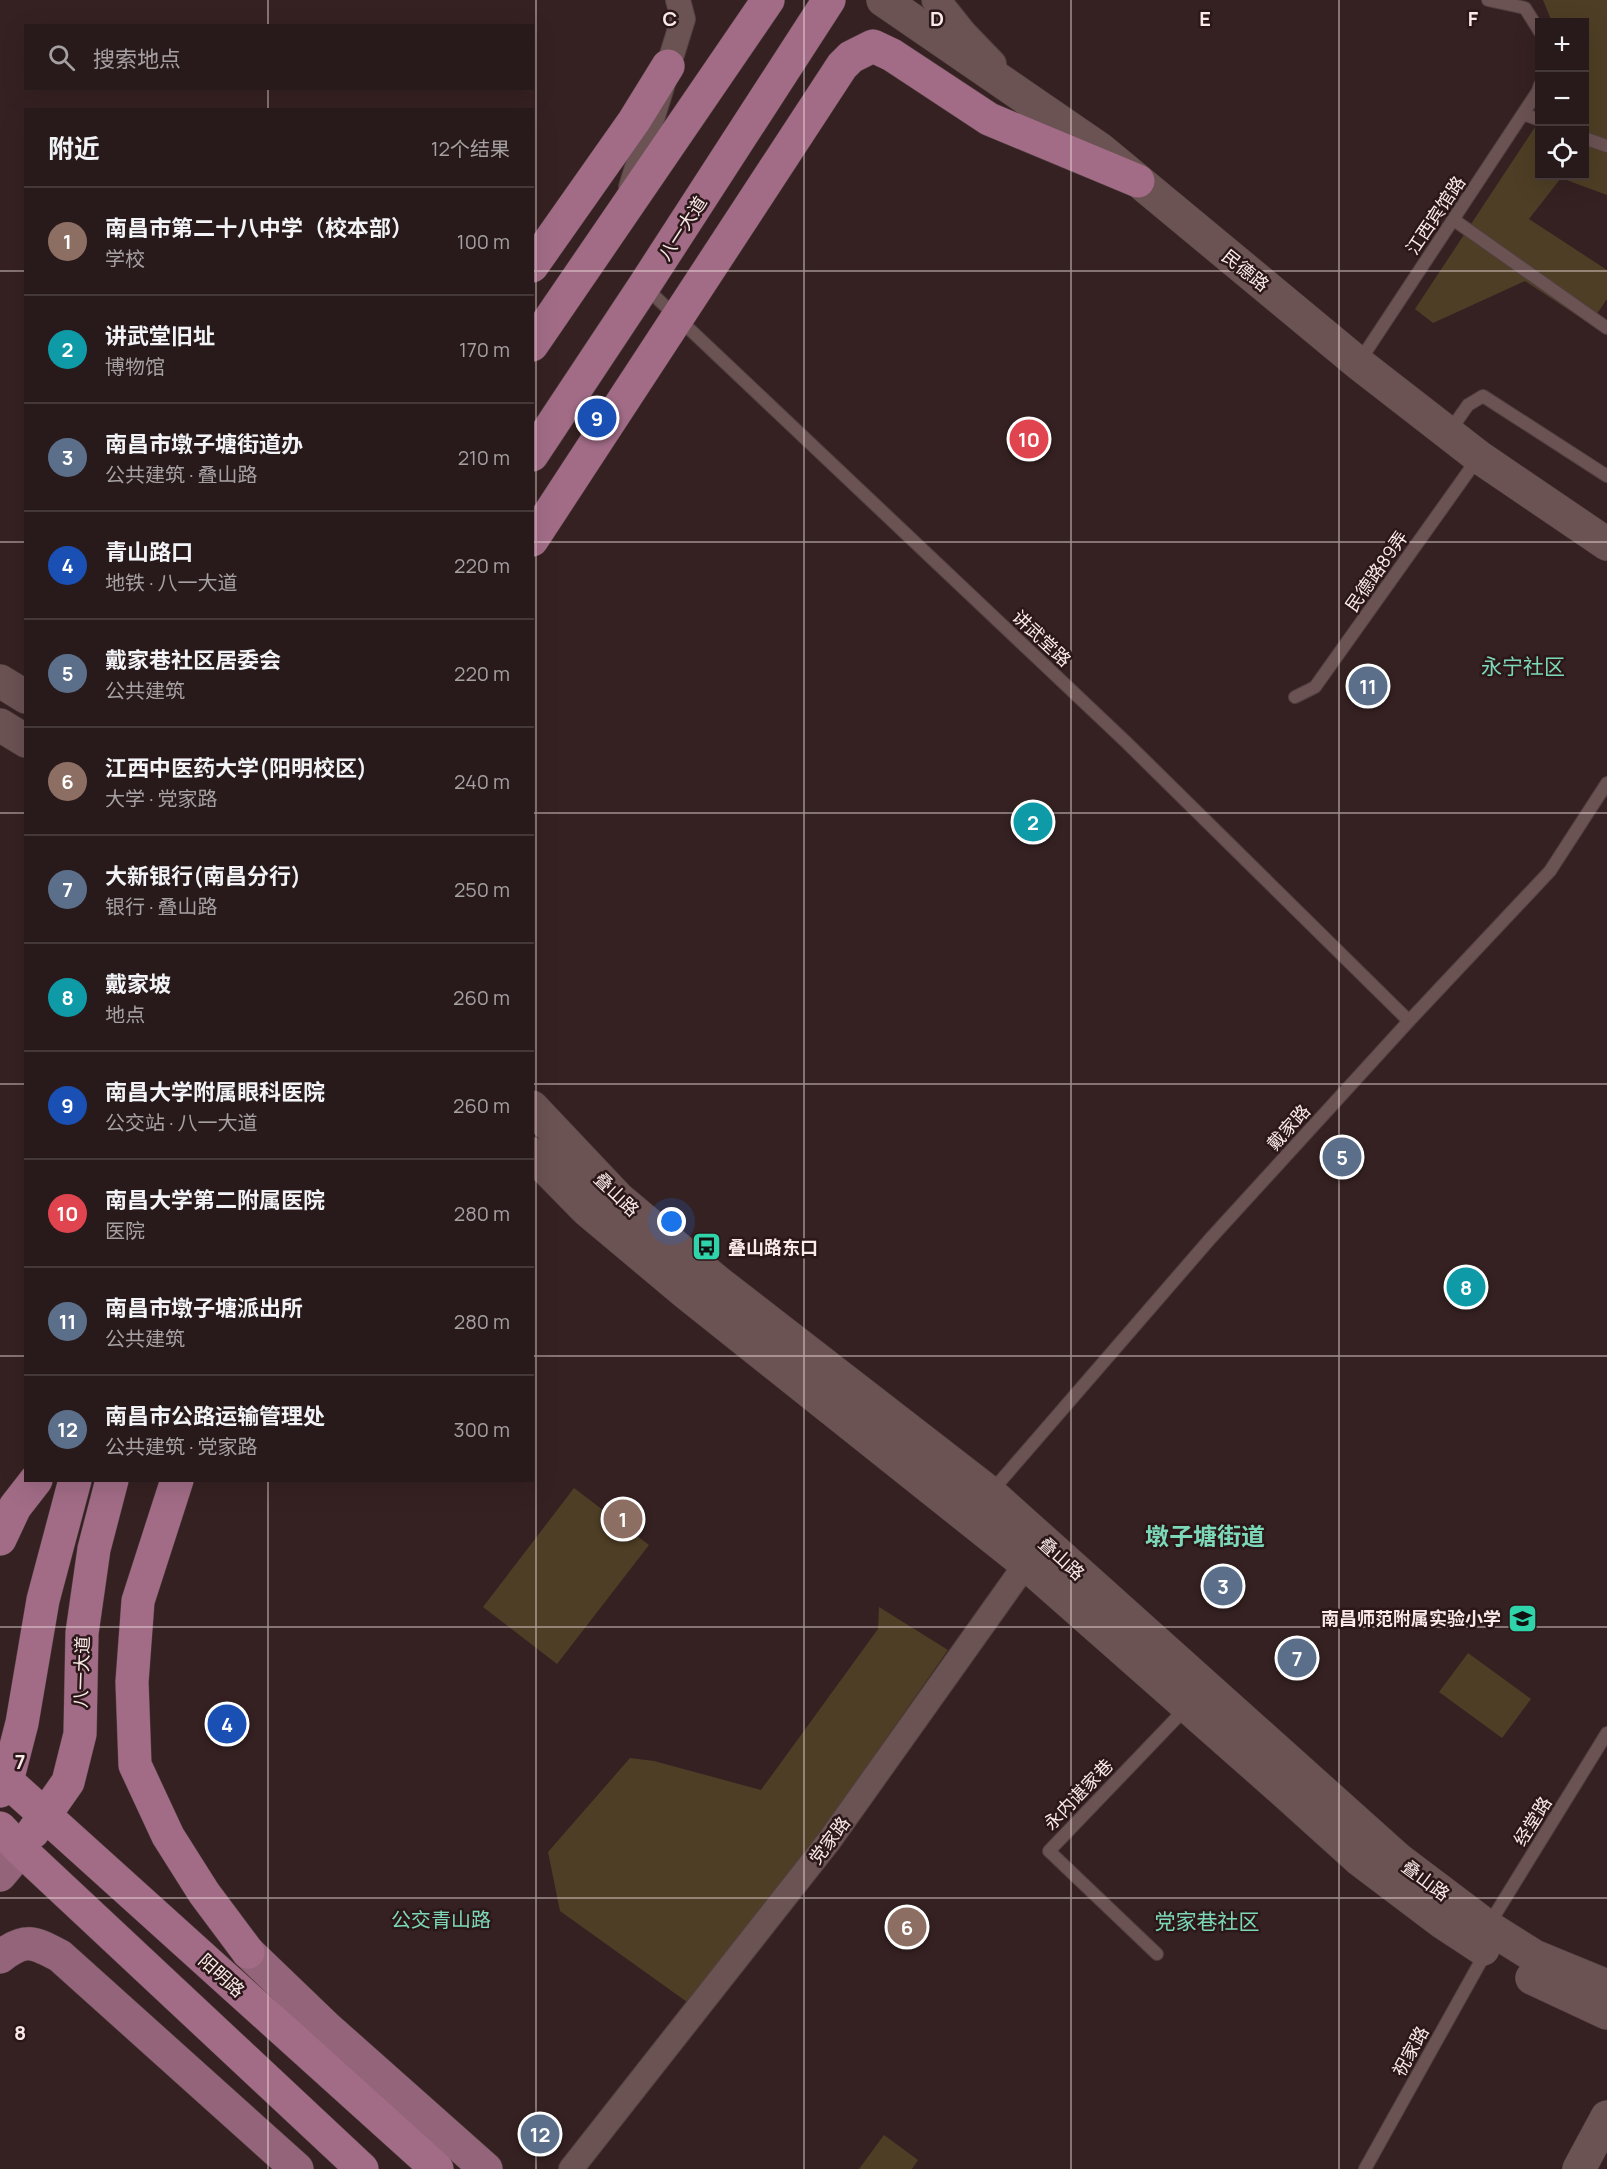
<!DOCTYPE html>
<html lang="zh">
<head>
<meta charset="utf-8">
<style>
  :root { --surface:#28191a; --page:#302223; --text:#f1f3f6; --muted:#a5a0a2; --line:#443839; --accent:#0b8043 }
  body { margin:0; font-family:Manrope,"Noto Sans SC",sans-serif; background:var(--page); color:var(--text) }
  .controls { position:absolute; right:18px; top:18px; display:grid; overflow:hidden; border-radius:0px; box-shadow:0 6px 24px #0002 }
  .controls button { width:54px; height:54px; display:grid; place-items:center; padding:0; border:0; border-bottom:2px solid var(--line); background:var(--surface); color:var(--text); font:30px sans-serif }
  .you { position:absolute; left:672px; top:1222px; width:21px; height:21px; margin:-15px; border:4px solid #fff; border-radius:50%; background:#1a73e8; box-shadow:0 0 0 9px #1a73e833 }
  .badge { display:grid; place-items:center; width:39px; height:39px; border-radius:50%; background:var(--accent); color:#fff; font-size:20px; font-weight:700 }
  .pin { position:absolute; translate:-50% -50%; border:3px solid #fff; box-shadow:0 2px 6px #0006 }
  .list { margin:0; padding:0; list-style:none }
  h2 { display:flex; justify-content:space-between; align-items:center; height:78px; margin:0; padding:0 24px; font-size:26px }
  h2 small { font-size:20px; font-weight:400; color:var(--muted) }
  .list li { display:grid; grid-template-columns:39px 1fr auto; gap:18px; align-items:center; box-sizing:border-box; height:108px; padding:0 24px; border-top:2px solid var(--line) }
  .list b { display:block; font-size:22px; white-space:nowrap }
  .list p { margin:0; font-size:20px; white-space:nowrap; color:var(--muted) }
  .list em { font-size:20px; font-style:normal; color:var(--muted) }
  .icon { flex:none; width:33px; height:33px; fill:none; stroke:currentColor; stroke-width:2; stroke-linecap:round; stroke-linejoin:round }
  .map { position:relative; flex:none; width:1607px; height:2169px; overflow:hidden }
  .search { position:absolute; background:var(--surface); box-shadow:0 6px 24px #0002; left:24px; top:24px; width:510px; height:66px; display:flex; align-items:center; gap:15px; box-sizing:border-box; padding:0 21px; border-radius:0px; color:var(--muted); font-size:22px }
  .panel { position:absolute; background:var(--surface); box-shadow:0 6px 24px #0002; left:24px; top:108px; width:510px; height:1374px; border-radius:0px }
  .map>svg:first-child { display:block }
  .green { fill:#4e3e25 }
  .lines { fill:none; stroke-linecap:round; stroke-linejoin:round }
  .service-casing { stroke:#524040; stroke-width:14 }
  .minor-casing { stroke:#524040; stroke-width:26 }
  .tertiary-casing { stroke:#524040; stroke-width:30 }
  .secondary-casing { stroke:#524040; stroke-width:34 }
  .primary-casing { stroke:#524040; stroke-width:34 }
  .trunk-casing { stroke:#524040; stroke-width:34 }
  .service { stroke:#6b5253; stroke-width:12 }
  .minor { stroke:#6b5253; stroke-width:24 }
  .tertiary { stroke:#6b5253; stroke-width:28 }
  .secondary { stroke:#6b5253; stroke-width:33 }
  .primary { stroke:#94657a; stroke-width:33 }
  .trunk { stroke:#a26c87; stroke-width:33 }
  .grid { fill:none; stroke:#f9e9e9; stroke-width:1.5; stroke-opacity:0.55 }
  .labels { text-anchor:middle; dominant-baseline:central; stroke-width:5; stroke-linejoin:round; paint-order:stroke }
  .street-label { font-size:18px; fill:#f9e9e9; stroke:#2c1718 }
  .poi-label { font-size:18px; font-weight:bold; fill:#f9e9e9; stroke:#2c1718; text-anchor:start }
  .neighbourhood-label { font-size:20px; fill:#7bd8b9; stroke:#2c1718 }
  .quarter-label { font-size:21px; fill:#7bd8b9; stroke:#2c1718 }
  .district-label { font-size:24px; font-weight:bold; fill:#7bd8b9; stroke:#2c1718 }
  .grid-label { font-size:20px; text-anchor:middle; font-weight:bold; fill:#f9e9e9; stroke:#2c1718; stroke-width:5; stroke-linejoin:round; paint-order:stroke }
</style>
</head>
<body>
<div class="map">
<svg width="1607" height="2169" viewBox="0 0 1607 2169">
  <rect width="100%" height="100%" fill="#362122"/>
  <path class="green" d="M 1543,0 L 1607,0 L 1607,195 L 1561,178 L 1529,219 L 1607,270 L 1607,299 L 1590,324 L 1525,281 L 1433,323 L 1415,309 L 1539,121 L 1540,176 L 1584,176 L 1584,22 L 1552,22 Z
    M 574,1488 L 649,1545 L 557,1664 L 483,1607 Z
    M 879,1607 L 948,1650 L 813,1843 L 687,2002 L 560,1911 L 548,1852 L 630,1758 L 654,1761 L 761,1790 L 878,1629 Z
    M 1468,1653 L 1531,1699 L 1502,1738 L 1439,1692 Z
    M 884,2135 L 918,2160 L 912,2169 L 859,2169 Z"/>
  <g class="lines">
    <defs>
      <path id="service" d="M 1488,0 L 1525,8 L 1540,32
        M 1523,114 L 1540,120
        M 1584,138 L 1607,146
        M 1454,220 L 1607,328
        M 645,287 L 1126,742 L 1409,1021
        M 1359,362 L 1538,91 L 1540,85
        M 1449,432 L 1468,405 L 1483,396 L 1607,476
        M 1295,697 L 1315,687 L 1478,458
        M 991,1492 L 1210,1239 L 1409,1021 L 1550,871 L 1607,783
        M 1488,1926 L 1607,1733
        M 1157,1954 L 1049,1851 L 1187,1707
        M 1365,2169 L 1486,1952"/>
      <path id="minor" d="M 631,187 L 683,19 L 678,0
        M 571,2169 L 829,1841 L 1026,1564 L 1019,1551"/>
      <path id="tertiary" d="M 936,0 L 963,34 L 992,64"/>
      <path id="secondary" d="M 883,0 L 1100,149 L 1358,363 L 1479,457 L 1607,544
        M 0,681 L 26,697
        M 0,725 L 26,741
        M 532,1107 L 618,1198 L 719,1283 L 990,1493 L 1398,1859 L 1488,1927 L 1534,1956 L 1607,1986
        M 532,1154 L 587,1210 L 686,1293 L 1026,1564 L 1279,1787 L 1360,1860 L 1442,1922 L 1483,1949
        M 1532,1978 L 1607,2013
        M 1579,2169 L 1607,2117"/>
      <path id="primary" d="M 0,1875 L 21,1850
        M 248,1952 L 325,2026 L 486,2169
        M 0,1957 C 25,1937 34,1942 60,1956 L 297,2169"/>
      <path id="trunk" d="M 532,266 L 634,121 L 668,66
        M 532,345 L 768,0
        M 532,455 L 644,286 L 829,0
        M 532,540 L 842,66 L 851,57 L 873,46 L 892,55 L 989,119 L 1138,181
        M 177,1480 L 138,1601 L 132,1682 L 135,1765 L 168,1836 L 204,1893 L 248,1952
        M 0,1539 L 15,1507 L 36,1480
        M 7,1781 L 437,2169
        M 0,1791 L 7,1781 L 22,1723 L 43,1600 L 75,1480
        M 0,1828 L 21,1850 L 362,2169
        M 33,1832 L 68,1782 L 80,1734 L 82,1633 L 94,1549 L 112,1480"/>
    </defs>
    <use href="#service" class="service-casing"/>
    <use href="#minor" class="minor-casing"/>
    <use href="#tertiary" class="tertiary-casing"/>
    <use href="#secondary" class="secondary-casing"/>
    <use href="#primary" class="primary-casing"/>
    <use href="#trunk" class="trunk-casing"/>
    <use href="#service" class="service"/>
    <use href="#minor" class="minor"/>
    <use href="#tertiary" class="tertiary"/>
    <use href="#secondary" class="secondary"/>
    <use href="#primary" class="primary"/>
    <use href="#trunk" class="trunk"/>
  </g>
  <path class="grid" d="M 268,0 L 268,26M 536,0 L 536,2169M 804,0 L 804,2169M 1071,0 L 1071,2169M 1339,0 L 1339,2169M 268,88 L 268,110M 0,271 L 26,271M 532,271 L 1607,271M 0,542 L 26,542M 532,542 L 1607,542M 0,813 L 26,813M 532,813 L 1607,813M 0,1084 L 26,1084M 532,1084 L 1607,1084M 0,1356 L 26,1356M 532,1356 L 1607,1356M 268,1480 L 268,2169M 0,1627 L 1607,1627M 0,1898 L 1607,1898"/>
  <defs>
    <symbol id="bus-square" viewBox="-11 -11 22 22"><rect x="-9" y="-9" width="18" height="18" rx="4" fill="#2fd4aa" stroke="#2c1718"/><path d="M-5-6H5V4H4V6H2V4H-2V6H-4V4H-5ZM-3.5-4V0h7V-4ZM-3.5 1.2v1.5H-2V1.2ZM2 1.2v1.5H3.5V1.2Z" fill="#111"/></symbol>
    <symbol id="school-square" viewBox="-11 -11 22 22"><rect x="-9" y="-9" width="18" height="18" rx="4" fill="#2fd4aa" stroke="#2c1718"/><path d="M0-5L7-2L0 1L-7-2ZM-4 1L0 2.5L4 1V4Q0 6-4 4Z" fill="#111"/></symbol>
  </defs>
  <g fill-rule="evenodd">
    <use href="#bus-square" x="690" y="1230" width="33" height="33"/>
    <use href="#school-square" x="1506" y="1602" width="33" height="33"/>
  </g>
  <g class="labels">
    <g class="street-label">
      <text transform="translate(1435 215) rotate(-56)">江西宾馆路</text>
      <text transform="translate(682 228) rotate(-57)">八一大道</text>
      <text transform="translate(1246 270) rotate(39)">民德路</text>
      <text transform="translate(1376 571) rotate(-55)">民德路89弄</text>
      <text transform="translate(1042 638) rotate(43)">讲武堂路</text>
      <text transform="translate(1288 1127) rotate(-48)">戴家路</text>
      <text transform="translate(617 1194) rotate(44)">叠山路</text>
      <text transform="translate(1062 1558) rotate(42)">叠山路</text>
      <text transform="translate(81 1672) rotate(-88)">八一大道</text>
      <text transform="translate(1078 1794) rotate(-46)">永内谌家巷</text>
      <text transform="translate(1532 1821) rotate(-58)">经堂路</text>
      <text transform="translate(829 1840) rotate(-53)">党家路</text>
      <text transform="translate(1426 1880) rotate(37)">叠山路</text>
      <text transform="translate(222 1975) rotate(42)">阳明路</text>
      <text transform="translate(1410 2051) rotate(-61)">祝家路</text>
    </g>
    <g class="poi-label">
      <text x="728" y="1247">叠山路东口</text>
      <text x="1501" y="1618" text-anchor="end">南昌师范附属实验小学</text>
    </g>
    <g class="neighbourhood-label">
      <text x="441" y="1919">公交青山路</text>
    </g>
    <g class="quarter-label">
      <text x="1523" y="666">永宁社区</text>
      <text x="1207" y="1921">党家巷社区</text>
    </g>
    <g class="district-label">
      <text x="1205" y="1535">墩子塘街道</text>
    </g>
  </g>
  <g class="grid-label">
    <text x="670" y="26">C</text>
    <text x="937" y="26">D</text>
    <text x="1205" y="26">E</text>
    <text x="1473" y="26">F</text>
    <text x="20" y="1769">7</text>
    <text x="20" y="2040">8</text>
  </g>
</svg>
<div class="controls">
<button>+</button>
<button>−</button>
<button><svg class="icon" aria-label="locate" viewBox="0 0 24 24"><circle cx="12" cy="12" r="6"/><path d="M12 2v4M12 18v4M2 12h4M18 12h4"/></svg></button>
</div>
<div class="you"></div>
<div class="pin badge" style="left:623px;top:1519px;background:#8d6e63">1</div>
<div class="pin badge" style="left:1033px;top:822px;background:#0f9aa8">2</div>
<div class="pin badge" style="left:1223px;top:1586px;background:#5c6f8a">3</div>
<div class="pin badge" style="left:227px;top:1724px;background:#1a4fb4">4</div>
<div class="pin badge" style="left:1342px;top:1157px;background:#5c6f8a">5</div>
<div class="pin badge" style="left:907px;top:1927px;background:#8d6e63">6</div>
<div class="pin badge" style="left:1297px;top:1658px;background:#5c6f8a">7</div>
<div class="pin badge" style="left:1466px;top:1287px;background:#0f9aa8">8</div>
<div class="pin badge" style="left:597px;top:418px;background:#1a4fb4">9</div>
<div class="pin badge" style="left:1029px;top:439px;background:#e0444e">10</div>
<div class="pin badge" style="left:1368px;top:686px;background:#5c6f8a">11</div>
<div class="pin badge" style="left:540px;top:2134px;background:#5c6f8a">12</div>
<div class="search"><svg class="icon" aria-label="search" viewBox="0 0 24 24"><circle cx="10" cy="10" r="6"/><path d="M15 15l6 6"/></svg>搜索地点</div>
<section class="panel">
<h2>附近<small>12个结果</small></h2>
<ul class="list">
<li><span class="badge" style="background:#8d6e63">1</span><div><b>南昌市第二十八中学（校本部）</b><p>学校</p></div><em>100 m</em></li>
<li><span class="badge" style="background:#0f9aa8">2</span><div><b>讲武堂旧址</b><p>博物馆</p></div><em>170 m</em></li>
<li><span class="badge" style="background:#5c6f8a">3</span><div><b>南昌市墩子塘街道办</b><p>公共建筑 · 叠山路</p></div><em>210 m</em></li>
<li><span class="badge" style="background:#1a4fb4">4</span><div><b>青山路口</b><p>地铁 · 八一大道</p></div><em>220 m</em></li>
<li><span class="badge" style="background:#5c6f8a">5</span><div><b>戴家巷社区居委会</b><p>公共建筑</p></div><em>220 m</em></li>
<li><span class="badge" style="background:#8d6e63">6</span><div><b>江西中医药大学(阳明校区)</b><p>大学 · 党家路</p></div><em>240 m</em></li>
<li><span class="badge" style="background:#5c6f8a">7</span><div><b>大新银行(南昌分行)</b><p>银行 · 叠山路</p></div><em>250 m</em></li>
<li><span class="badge" style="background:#0f9aa8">8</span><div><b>戴家坡</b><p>地点</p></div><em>260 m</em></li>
<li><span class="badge" style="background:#1a4fb4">9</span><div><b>南昌大学附属眼科医院</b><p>公交站 · 八一大道</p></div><em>260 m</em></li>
<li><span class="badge" style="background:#e0444e">10</span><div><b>南昌大学第二附属医院</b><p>医院</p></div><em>280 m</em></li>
<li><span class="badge" style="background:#5c6f8a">11</span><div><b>南昌市墩子塘派出所</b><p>公共建筑</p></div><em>280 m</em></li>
<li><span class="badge" style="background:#5c6f8a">12</span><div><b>南昌市公路运输管理处</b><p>公共建筑 · 党家路</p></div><em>300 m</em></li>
</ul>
</section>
</div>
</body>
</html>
